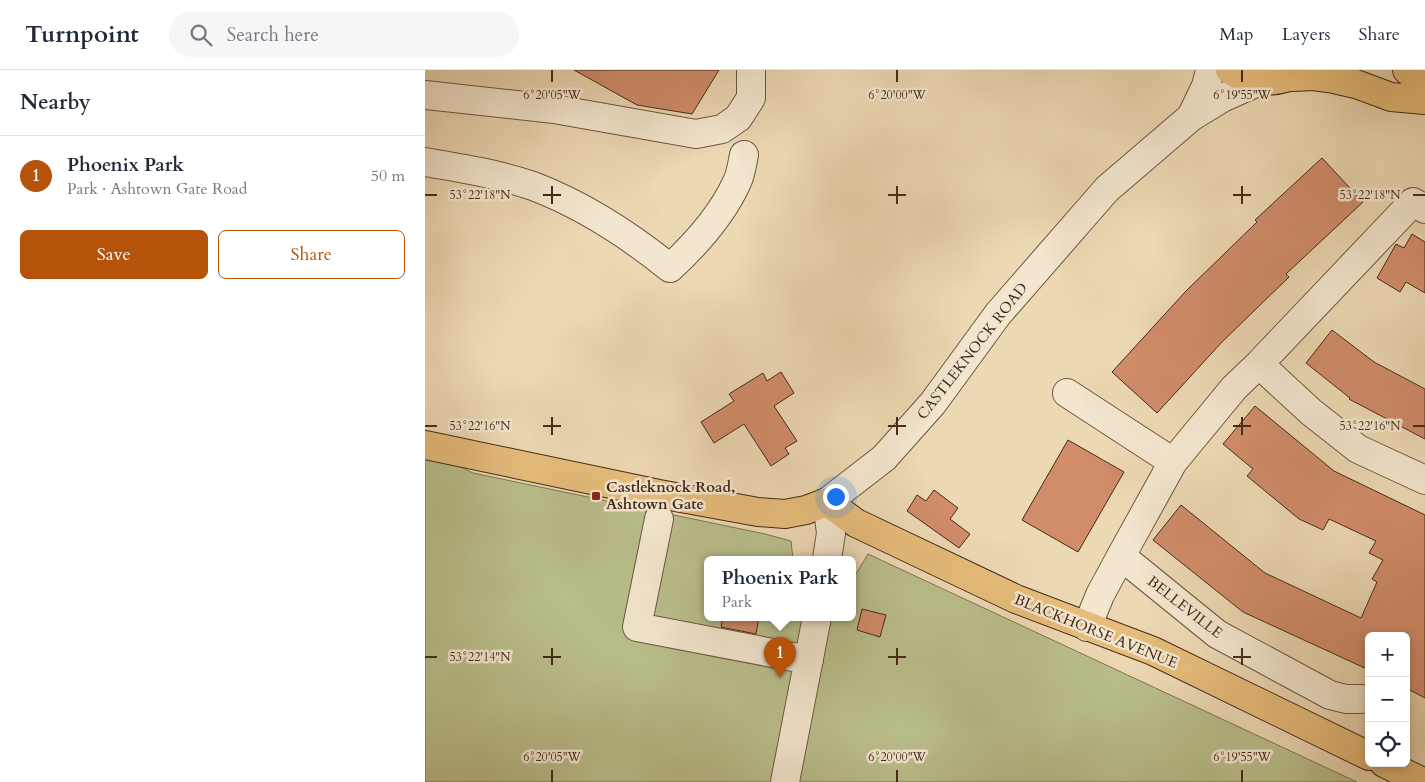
<!DOCTYPE html>
<html lang="en">
<head>
<meta charset="utf-8">
<style>
  :root { --surface:#fff; --page:#f6f6f7; --text:#1f2937; --muted:#747a83; --line:#e0e1e3; --accent:#b45309 }
  body { margin:0; font-family:Cardo,serif; background:var(--page); color:var(--text) }
  .controls { position:absolute; right:15px; bottom:15px; display:grid; overflow:hidden; border-radius:8px; box-shadow:0 2px 8px #0003 }
  .controls button { width:45px; height:45px; display:grid; place-items:center; padding:0; border:0; border-bottom:1px solid var(--line); background:var(--surface); color:var(--text); font:25px sans-serif }
  .you { position:absolute; left:410px; top:426px; width:18px; height:18px; margin:-12px; border:4px solid #fff; border-radius:50%; background:#1a73e8; box-shadow:0 0 0 8px #1a73e833 }
  .badge { display:grid; place-items:center; width:32px; height:32px; border-radius:50%; background:var(--accent); color:#fff; font-size:16px; font-weight:700 }
  .pin { position:absolute; translate:-50% -41px; filter:drop-shadow(0 1px 2px #0008) }
  .pin::after { content:''; position:absolute; top:26px; width:18px; height:15px; background:inherit; clip-path:polygon(0 0,100% 0,50% 100%) }
  .popup { position:absolute; left:279px; top:486px; width:152px; height:65px; box-sizing:border-box; display:grid; place-content:center; border-radius:8px; background:var(--surface); filter:drop-shadow(0 1px 4px #0005); font-size:16px; white-space:nowrap; color:var(--muted) }
  .popup b { font-size:19px; color:var(--text) }
  .popup::after { content:''; position:absolute; left:50%; top:100%; margin-left:-10px; border:10px solid transparent; border-top-color:var(--surface) }
  .list { margin:0; padding:0; list-style:none }
  h2 { display:flex; justify-content:space-between; align-items:center; height:65px; margin:0; padding:0 20px; font-size:21px }
  h2 small { font-size:16px; font-weight:400; color:var(--muted) }
  .list li { display:grid; grid-template-columns:32px 1fr auto; gap:15px; align-items:center; box-sizing:border-box; height:80px; padding:0 20px; border-top:1px solid var(--line) }
  .list b { display:block; font-size:19px; white-space:nowrap }
  .list p { margin:0; font-size:16px; white-space:nowrap; color:var(--muted) }
  .list em { font-size:16px; font-style:normal; color:var(--muted) }
  .actions { display:flex; gap:10px; padding:15px 20px }
  .actions a { flex:1; padding:11px 0; border:1px solid var(--accent); border-radius:8px; text-align:center; font-size:18px; color:var(--accent) }
  .actions .main { background:var(--accent); color:#fff }
  .icon { flex:none; width:28px; height:28px; fill:none; stroke:currentColor; stroke-width:2; stroke-linecap:round; stroke-linejoin:round }
  .map { position:relative; flex:none; width:1000px; height:712px; overflow:hidden }
  header { display:flex; align-items:center; gap:30px; box-sizing:border-box; height:70px; padding:0 25px; background:var(--surface); border-bottom:1px solid var(--line) }
  header strong { font-size:24px }
  nav { display:flex; gap:28px; margin-inline-start:auto; font-size:18px }
  .search { width:350px; height:45px; background:var(--page); display:flex; align-items:center; gap:12px; box-sizing:border-box; padding:0 18px; border-radius:28px; color:var(--muted); font-size:19px }
  main { display:flex }
  aside { flex:1; background:var(--surface) }
  .map>svg:first-child { display:block }
  .green { fill:#b9be8b; stroke:#7f7452 }
  .building { fill:#d18c6a; stroke:#452a19 }
  .lines { fill:none; stroke-linecap:round; stroke-linejoin:round }
  .minor-casing { stroke:#6f5640; stroke-width:30 }
  .major-casing { stroke:#452a19; stroke-width:30 }
  .minor { stroke:#f3e6ce; stroke-width:28 }
  .major { stroke:#e6bc7a; stroke-width:28 }
  .ticks { fill:none; stroke:#452a19; stroke-width:2 }
  .poi-dot { fill:#8f2418; stroke:#f3e6ce; stroke-width:2 }
  .labels { text-anchor:middle; dominant-baseline:central; stroke-width:5; stroke-linejoin:round; paint-order:stroke }
  .street-label { font-size:15px; fill:#452a19; stroke:#f3e6ce }
  .poi-label { font-size:15px; font-weight:bold; fill:#452a19; stroke:#f3e6ce; text-anchor:start }
  .ticks-label { font-size:12px; text-anchor:middle; fill:#452a19; stroke:#f3e6ce; stroke-width:5; stroke-linejoin:round; paint-order:stroke }
</style>
</head>
<body>
<header>
<strong>Turnpoint</strong>
<div class="search"><svg class="icon" aria-label="search" viewBox="0 0 24 24"><circle cx="10" cy="10" r="6"/><path d="M15 15l6 6"/></svg>Search here</div>
<nav><a>Map</a><a>Layers</a><a>Share</a></nav>
</header>
<main>
<aside>
<h2>Nearby<small></small></h2>
<ul class="list">
<li><span class="badge">1</span><div><b>Phoenix Park</b><p>Park · Ashtown Gate Road</p></div><em>50 m</em></li>
</ul>
<div class="actions"><a class="main">Save</a><a>Share</a></div>
</aside>
<div class="map">
<svg width="1000" height="712" viewBox="0 0 1000 712">
  <rect width="100%" height="100%" fill="#ecd8b3"/>
  <filter id="stains"><feTurbulence type="fractalNoise" baseFrequency=".004" numOctaves="4"/><feColorMatrix values="0 0 0 0 .2 0 0 0 0 .09 0 0 0 0 .02 0 0 0 .5 -.17"/></filter>
  <radialGradient id="worn" r=".72"><stop offset=".6" stop-color="#630" stop-opacity="0"/><stop offset="1" stop-color="#630" stop-opacity=".3"/></radialGradient>
  <path class="green" d="M 0,386 L 21,390 L 48,403 L 340,464 L 366,471 L 368,489 L 282,489 L 282,547 L 428,547 L 428,504 L 431,504 L 443,484 L 932,712 L 0,712 Z"/>
  <path class="building" d="M 149,0 L 294,0 L 267,44 L 212,35 Z
    M 897,88 L 938,132 L 861,204 L 864,207 L 796,273 L 732,343 L 687,302 L 761,221 L 832,152 L 830,150 Z
    M 987,164 L 1000,172 L 1000,223 L 981,212 L 975,222 L 952,208 L 971,174 L 979,178 Z
    M 907,260 L 949,292 L 1000,319 L 1000,369 L 924,329 L 925,328 L 881,293 Z
    M 356,302 L 369,323 L 349,336 L 372,371 L 360,378 L 364,384 L 346,396 L 319,354 L 289,373 L 276,352 L 309,331 L 304,324 L 338,303 L 342,311 Z
    M 830,336 L 909,401 L 1000,445 L 1000,628 L 981,618 L 981,566 L 944,566 L 944,600 L 818,542 L 728,470 L 756,435 L 840,503 L 936,548 L 952,512 L 947,509 L 958,490 L 944,483 L 951,471 L 904,449 L 898,460 L 874,449 L 822,406 L 828,399 L 798,374 Z
    M 643,370 L 699,402 L 653,482 L 597,450 Z
    M 509,420 L 533,438 L 525,449 L 545,464 L 534,478 L 482,441 L 492,425 L 501,431 Z
    M 437,539 L 461,545 L 455,567 L 432,560 Z
    M 298,547 L 334,547 L 331,564 L 296,557 Z"/>
  <g class="lines">
    <defs>
      <path id="minor" d="M 0,25 L 129,39 L 271,64 L 297,59 L 313,48 L 326,28 L 326,0
        M 766,47 L 781,16 L 785,0
        M 0,92 C 36,98 73,104 108,116 C 158,135 204,165 245,198 C 271,174 297,145 312,112 C 316,104 317,94 319,85
        M 834,294 L 886,342 L 933,379 L 1000,410
        M 642,323 L 748,392
        M 234,449 L 212,557 L 384,590
        M 696,486 L 792,564 L 905,625 L 921,629 L 936,629
        M 402,489 L 406,463 L 402,432 L 459,388 L 508,333 L 573,244 L 682,119 L 766,47 L 797,28 L 835,11
        M 662,557 L 675,525 L 696,486 L 748,392 L 809,318 L 834,294 L 988,132 L 1000,139
        M 360,712 L 392,547"/>
      <path id="major" d="M 805,0 C 828,16 856,13 880,0
        M 982,0 L 986,3 L 1000,27
        M 868,7 L 887,6 L 909,9 L 931,14 L 966,27 L 1000,30
        M 0,375 L 234,424 L 333,442 L 360,444 L 381,440 L 402,432 L 431,453 L 591,529 L 728,581 L 944,686
        M 959,693 L 998,712"/>
    </defs>
    <use href="#minor" class="minor-casing"/>
    <use href="#major" class="major-casing"/>
    <use href="#minor" class="minor"/>
    <use href="#major" class="major"/>
  </g>
  <path class="ticks" d="M 127,0 L 127,12M 472,0 L 472,12M 817,0 L 817,12M 127,116 L 127,134M 472,116 L 472,134M 817,116 L 817,134M 0,125 L 12,125M 118,125 L 136,125M 463,125 L 481,125M 808,125 L 826,125M 988,125 L 1000,125M 127,347 L 127,365M 472,347 L 472,365M 817,347 L 817,365M 0,356 L 12,356M 118,356 L 136,356M 463,356 L 481,356M 808,356 L 826,356M 988,356 L 1000,356M 127,578 L 127,595M 472,578 L 472,595M 817,578 L 817,595M 0,587 L 12,587M 118,587 L 136,587M 463,587 L 481,587M 808,587 L 826,587M 127,700 L 127,712M 472,700 L 472,712M 817,700 L 817,712"/>
  <rect class="poi-dot" x="166" y="421" width="10" height="10" rx="2.5"/>
  <g class="labels">
    <g class="street-label">
      <text transform="translate(547 281) rotate(-52)">CASTLEKNOCK ROAD</text>
      <text transform="translate(760 537) rotate(38)">BELLEVILLE</text>
      <text transform="translate(671 561) rotate(22)">BLACKHORSE AVENUE</text>
    </g>
    <g class="poi-label">
      <text x="181" y="417">Castleknock Road,<tspan x="181" dy="17">Ashtown Gate</tspan></text>
    </g>
  </g>
  <g class="ticks-label">
    <text x="127" y="29">6°20'05"W</text>
    <text x="472" y="29">6°20'00"W</text>
    <text x="817" y="29">6°19'55"W</text>
    <text x="55" y="129">53°22'18"N</text>
    <text x="945" y="129">53°22'18"N</text>
    <text x="55" y="360">53°22'16"N</text>
    <text x="945" y="360">53°22'16"N</text>
    <text x="55" y="591">53°22'14"N</text>
    <text x="127" y="691">6°20'05"W</text>
    <text x="472" y="691">6°20'00"W</text>
    <text x="817" y="691">6°19'55"W</text>
  </g>
  <rect width="100%" height="100%" filter="url(#stains)"/>
  <rect width="100%" height="100%" fill="url(#worn)"/>
</svg>
<div class="controls">
<button>+</button>
<button>−</button>
<button><svg class="icon" aria-label="locate" viewBox="0 0 24 24"><circle cx="12" cy="12" r="6"/><path d="M12 2v4M12 18v4M2 12h4M18 12h4"/></svg></button>
</div>
<div class="you"></div>
<div class="pin badge" style="left:355px;top:608px">1</div>
<div class="popup"><b>Phoenix Park</b>Park</div>
</div>
</main>
</body>
</html>
